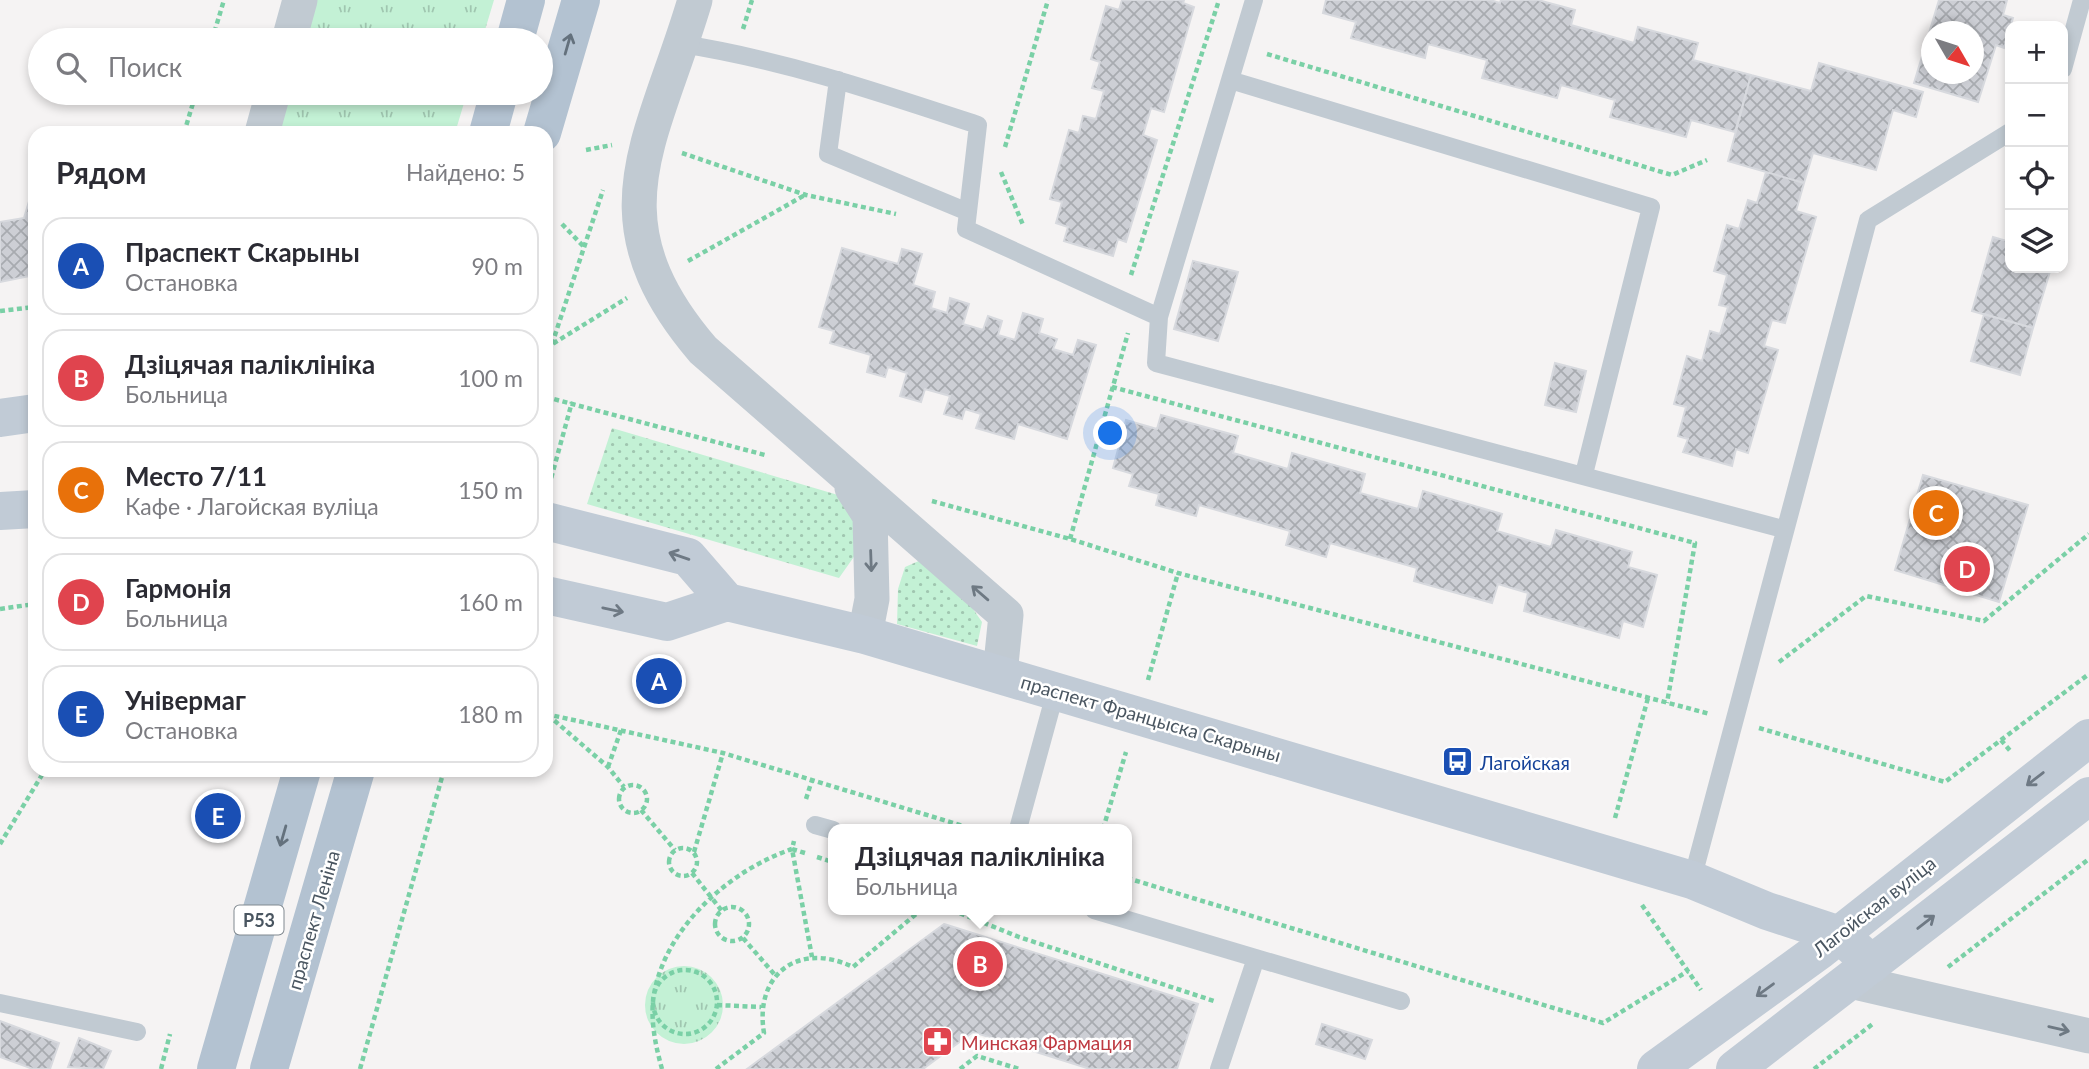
<!DOCTYPE html>
<html lang="ru">
<head>
<meta charset="utf-8">
<style>
  :root { --surface:#fff; --page:#f2f2f3; --text:#2b2b33; --muted:#7c7c81; --line:#e1e1e2; --accent:#1a73e8 }
  body { margin:0; font-family:Lato,sans-serif; background:var(--page); color:var(--text) }
  .controls { position:absolute; right:21px; top:21px; display:grid; overflow:hidden; border-radius:14px; box-shadow:0 4px 10px #0003 }
  .controls button { width:63px; height:63px; display:grid; place-items:center; padding:0; border:0; border-bottom:2px solid var(--line); background:var(--surface); color:var(--text); font:35px sans-serif }
  .compass { position:absolute; left:1921px; top:21px; width:63px; height:63px; border-radius:50%; background:var(--surface); box-shadow:0 4px 10px #0003; rotate:129deg }
  .you { position:absolute; left:1111px; top:434px; width:24px; height:24px; margin:-18px; border:5px solid #fff; border-radius:50%; background:#1a73e8; box-shadow:0 0 0 10px #1a73e833 }
  .badge { display:grid; place-items:center; width:46px; height:46px; border-radius:50%; background:var(--accent); color:#fff; font-size:23px; font-weight:700 }
  .pin { position:absolute; translate:-50% -50%; border:4px solid #fff; box-shadow:0 2px 7px #0006 }
  .popup { position:absolute; left:828px; top:824px; width:304px; height:91px; box-sizing:border-box; display:grid; place-content:center; border-radius:14px; background:var(--surface); filter:drop-shadow(0 2px 5px #0005); font-size:23px; white-space:nowrap; color:var(--muted) }
  .popup b { font-size:26px; color:var(--text) }
  .popup::after { content:''; position:absolute; left:50%; top:100%; margin-left:-14px; border:14px solid transparent; border-top-color:var(--surface) }
  .list { margin:0; padding:0; list-style:none }
  h2 { display:flex; justify-content:space-between; align-items:center; height:91px; margin:0; padding:0 28px; font-size:30px }
  h2 small { font-size:23px; font-weight:400; color:var(--muted) }
  .list li { display:grid; grid-template-columns:46px 1fr auto; gap:21px; align-items:center; box-sizing:border-box; height:98px; margin:0 14px 14px; padding:0 14px; border:2px solid var(--line); border-radius:21px }
  .list b { display:block; font-size:26px; white-space:nowrap }
  .list p { margin:0; font-size:23px; white-space:nowrap; color:var(--muted) }
  .list em { font-size:23px; font-style:normal; color:var(--muted) }
  .icon { flex:none; width:38px; height:38px; fill:none; stroke:currentColor; stroke-width:2; stroke-linecap:round; stroke-linejoin:round }
  .map { position:relative; flex:none; width:2089px; height:1069px; overflow:hidden }
  .search { position:absolute; background:var(--surface); box-shadow:0 4px 10px #0003; left:28px; top:28px; width:525px; height:77px; display:flex; align-items:center; gap:18px; box-sizing:border-box; padding:0 24px; border-radius:38px; color:var(--muted); font-size:26px }
  .panel { position:absolute; background:var(--surface); box-shadow:0 4px 10px #0003; left:28px; top:126px; width:525px; height:651px; border-radius:21px }
  .map>svg:first-child { display:block }
  .grass { fill:url(#grass-dots) }
  .park { fill:url(#park-tufts) }
  .building { fill:url(#building-cross-hatch); stroke:#d7d9de; stroke-width:2; fill-rule:evenodd }
  .lines { fill:none; stroke-linecap:round; stroke-linejoin:round }
  .path { stroke:#7ad0a6; stroke-width:4.5; stroke-dasharray:5 3.5; stroke-linecap:butt }
  .service { stroke:#c1cad2; stroke-width:18 }
  .minor { stroke:#c1cad2; stroke-width:35 }
  .secondary { stroke:#c1cbd6; stroke-width:38 }
  .primary { stroke:#b3c2d1; stroke-width:38 }
  .oneway { stroke:#64717d }
  .oneway2 { stroke:#6e7984 }
  .oneway3 { stroke:#6e7983 }
  .labels { text-anchor:middle; dominant-baseline:central; stroke-width:5; stroke-linejoin:round; paint-order:stroke }
  .shield { fill:#fff; stroke:#808990; stroke-width:2 }
  .shield-label { font-size:18px; font-weight:bold; fill:#4a5661 }
  .street-label { font-size:19px; fill:#4a5661; stroke:#fff }
  .transit-label { font-size:19px; fill:#164399; stroke:#fff; text-anchor:start }
  .health-label { font-size:19px; fill:#be3a42; stroke:#fff; text-anchor:start }
</style>
</head>
<body>
<div class="map">
<svg width="2089" height="1069" viewBox="0 0 2089 1069">
  <defs>
    <pattern id="grass-dots" width="8" height="8" patternUnits="userSpaceOnUse" patternTransform="scale(1.75)"><rect width="8" height="8" fill="#c3f1d5"/><path d="M2 2h.1M6 6h.1" fill="none" stroke="#a0c6b0" stroke-width="1.8" stroke-linecap="round"/></pattern>
    <pattern id="park-tufts" width="24" height="20" patternUnits="userSpaceOnUse" patternTransform="scale(1.75)"><rect width="24" height="20" fill="#c3f1d5"/><path d="M3 7l-1-3M5 7V3M7 7l1-3M15 17l-1-3M17 17v-4M19 17l1-3" fill="none" stroke="#a0c6b0"/></pattern>
    <pattern id="building-cross-hatch" width="8" height="8" patternUnits="userSpaceOnUse" patternTransform="scale(1.75)"><rect width="8" height="8" fill="#cdcfd5"/><path d="M0 0l8 8M0 8l8-8" fill="none" stroke="#a8abb0"/></pattern>
  </defs>
  <rect width="100%" height="100%" fill="#f5f3f3"/>
  <path class="grass" d="M 612,428 L 838,495 L 854,512 L 858,551 L 839,578 L 587,504 Z
    M 921,560 L 971,606 L 982,622 L 977,646 L 897,624 L 898,589 L 905,567 Z"/>
  <path class="park" d="M 316,0 L 494,0 L 482,40 L 304,40 Z
    M 289,93 L 467,93 L 455,133 L 277,133 Z
    M645 1005a39 39 0 1 1 78 0a39 39 0 1 1-78 0Z"/>
  <path class="building" d="M 1122,0 L 1184,0 L 1183,3 L 1194,7 L 1164,112 L 1151,108 L 1143,135 L 1157,140 L 1126,242 L 1118,239 L 1113,256 L 1064,241 L 1068,227 L 1056,223 L 1062,202 L 1050,199 L 1069,130 L 1079,133 L 1083,116 L 1096,119 L 1104,91 L 1092,88 L 1100,62 L 1091,59 L 1106,6 L 1119,10 Z
    M 1326,0 L 1490,0 L 1500,3 L 1501,0 L 1538,0 L 1575,10 L 1571,25 L 1634,43 L 1638,27 L 1698,43 L 1693,60 L 1751,75 L 1735,132 L 1691,120 L 1686,137 L 1610,117 L 1615,100 L 1561,85 L 1557,98 L 1482,78 L 1487,60 L 1428,44 L 1425,58 L 1351,38 L 1356,22 L 1323,13 Z
    M 1939,0 L 2007,0 L 2003,15 L 2013,18 L 2004,48 L 1996,45 L 1978,102 L 1914,83 ZM 1932,32 L 1974,32 L 1974,74 L 1932,74 Z
    M 1819,63 L 1923,92 L 1916,117 L 1893,110 L 1876,170 L 1813,153 L 1804,183 L 1728,161 L 1751,75 L 1811,91 Z
    M 1766,172 L 1804,183 L 1796,211 L 1816,217 L 1785,323 L 1772,320 L 1764,346 L 1778,350 L 1748,453 L 1736,449 L 1732,466 L 1683,452 L 1688,439 L 1678,436 L 1686,407 L 1674,404 L 1687,356 L 1702,361 L 1710,331 L 1720,334 L 1728,307 L 1719,305 L 1727,275 L 1714,271 L 1727,225 L 1739,229 L 1748,200 L 1757,203 Z
    M 35,181 L 35,275 L 0,282 L 0,222 L 24,218 Z
    M 1993,237 L 2010,242 L 2010,268 L 2051,268 L 2033,328 L 1972,311 Z
    M 842,248 L 898,264 L 902,249 L 922,254 L 913,285 L 935,292 L 931,308 L 947,313 L 950,298 L 969,304 L 963,324 L 983,330 L 988,316 L 1002,321 L 998,335 L 1015,340 L 1023,313 L 1043,319 L 1039,333 L 1057,339 L 1053,349 L 1073,355 L 1078,340 L 1096,345 L 1067,439 L 1018,424 L 1014,439 L 976,428 L 981,414 L 965,409 L 962,419 L 944,414 L 950,396 L 925,389 L 921,402 L 900,396 L 907,373 L 888,367 L 885,377 L 867,372 L 871,355 L 830,343 L 834,331 L 819,327 Z
    M 1193,261 L 1238,272 L 1218,341 L 1174,329 Z
    M 1984,314 L 2033,328 L 2020,375 L 1971,361 Z
    M 1555,363 L 1586,371 L 1576,412 L 1545,405 Z
    M 1161,415 L 1238,436 L 1233,453 L 1288,469 L 1292,453 L 1365,474 L 1360,493 L 1418,509 L 1423,491 L 1502,514 L 1497,531 L 1551,547 L 1556,530 L 1632,552 L 1628,567 L 1657,575 L 1643,627 L 1623,621 L 1619,638 L 1524,611 L 1528,593 L 1498,584 L 1492,603 L 1414,581 L 1417,568 L 1330,543 L 1326,557 L 1286,545 L 1290,531 L 1199,505 L 1196,516 L 1156,505 L 1159,494 L 1129,486 L 1133,474 L 1113,468 L 1126,420 L 1157,429 Z
    M 1923,475 L 2028,505 L 1999,602 L 1895,570 Z
    M 944,924 L 1198,1004 L 1177,1069 L 1090,1069 L 973,1032 L 923,1069 L 747,1069 Z
    M 0,1021 L 59,1043 L 50,1069 L 33,1069 L 0,1057 Z
    M 1322,1024 L 1372,1040 L 1365,1059 L 1316,1044 Z
    M 79,1038 L 111,1051 L 103,1069 L 68,1067 Z"/>
  <g class="lines">
    <path class="path" d="M 743,29 L 752,0
      M 212,40 L 224,0
      M 1267,54 L 1672,175 L 1707,160
      M 184,133 L 196,93
      M 1005,147 L 1048,0
      M 586,150 L 612,145
      M 682,153 L 806,195 L 896,214
      M 1001,172 L 1023,225
      M 562,224 L 584,247
      M 688,261 L 805,195
      M 1131,275 L 1219,0
      M 0,311 L 35,307
      M 552,344 L 603,190
      M 546,348 L 627,298
      M 1112,387 L 1695,543 L 1667,703
      M 546,397 L 765,455
      M 549,486 L 572,402
      M 932,501 L 1070,539 L 1178,573 L 1710,714
      M 1070,539 L 1128,333
      M 0,609 L 35,604
      M 1779,662 L 1866,596 L 1984,621 L 2089,534
      M 1148,680 L 1178,573
      M 546,714 L 723,753 L 973,829
      M 548,715 L 608,767 L 624,787
      M 1759,728 L 1945,782 L 2089,674
      M 2001,740 L 2012,753
      M 608,767 L 621,730
      M619 799a14 14 0 1 1 28 0a14 14 0 1 1-28 0Z
      M 806,799 L 812,780
      M 641,810 L 675,850
      M 218,816 L 230,807
      M 1615,818 L 1648,698
      M 1103,829 L 1126,752
      M 0,844 L 45,770
      M669 862a14 14 0 1 1 28 0a14 14 0 1 1-28 0Z
      M 694,852 L 723,753
      M 805,853 L 792,849 L 812,957
      M 817,857 L 833,862
      M 692,873 L 722,911
      M 1127,878 L 1603,1023 L 1688,971
      M 1642,905 L 1701,990
      M715 924a17 17 0 1 1 34 0a17 17 0 1 1-34 0Z
      M 952,910 L 1019,937 L 1214,1001
      M 743,938 L 775,975
      M 1948,967 L 2089,859
      M653 1002a32 32 0 1 1 64 0a32 32 0 1 1-64 0Z
      M 717,1005 L 761,1007
      M 161,1069 L 170,1034
      M 360,1069 L 444,770
      M 662,1069 C 655,1044 649,1015 655,989 C 669,924 731,870 792,849 L 794,841
      M 716,1069 L 764,1033 C 754,974 799,941 853,967 L 921,910
      M 960,1069 L 977,1056 L 1019,1069
      M 1814,1069 L 1874,1023"/>
    <path class="service" d="M 1254,0 L 1230,80 L 1651,207 L 1584,474
      M 682,44 C 784,60 881,93 978,125 L 966,229 L 1159,317 L 1156,363 L 1783,529
      M 2063,69 L 2082,0
      M 838,80 L 828,154 L 968,212
      M 1159,317 L 1230,80
      M 815,825 L 833,830
      M 1018,829 L 1056,690
      M 1692,880 L 1868,220 L 2010,132
      M 1094,910 L 1401,1001
      M 0,1003 L 137,1032
      M 1219,1069 L 1256,958"/>
    <path class="minor" d="M 695,0 C 653,142 590,218 703,350 L 1006,615 L 1000,674
      M 289,40 L 300,0
      M 262,133 L 273,93
      M 852,488 L 870,516 L 872,599 L 865,635
      M 1850,981 L 2089,1036"/>
    <path class="secondary" d="M 0,418 L 35,413
      M 0,511 L 35,509
      M 546,521 L 688,557 L 727,602 L 865,635 L 1692,880 L 1767,911 L 1840,935 L 1872,964
      M 546,595 L 667,622 L 727,602
      M 1656,1069 L 1820,950 L 2089,738
      M 1735,1069 L 2089,796"/>
    <path class="primary" d="M 515,40 L 526,0
      M 488,133 L 499,93
      M 542,133 L 581,0
      M 216,1069 L 302,770
      M 269,1069 L 356,770"/>
  </g>
  <defs><path id="oneway-shaft" d="M-6 0H5M1.5-3L5.5 0L1.5 3" fill="none" stroke-width="1.6" stroke-linecap="round" stroke-linejoin="round" transform="scale(1.75)"/></defs>
  <g class="oneway">
    <use href="#oneway-shaft" transform="translate(568 44) rotate(-74)"/>
    <use href="#oneway-shaft" transform="translate(283 836) rotate(106)"/>
  </g>
  <g class="oneway2">
    <use href="#oneway-shaft" transform="translate(679 556) rotate(-161)"/>
    <use href="#oneway-shaft" transform="translate(613 610) rotate(12)"/>
    <use href="#oneway-shaft" transform="translate(2035 779) rotate(142)"/>
    <use href="#oneway-shaft" transform="translate(1926 922) rotate(-38)"/>
    <use href="#oneway-shaft" transform="translate(1765 990) rotate(144)"/>
  </g>
  <g class="oneway3">
    <use href="#oneway-shaft" transform="translate(871 561) rotate(88)"/>
    <use href="#oneway-shaft" transform="translate(980 593) rotate(-139)"/>
    <use href="#oneway-shaft" transform="translate(2059 1029) rotate(13)"/>
  </g>
  <defs>
    <symbol id="bus-square" viewBox="-11 -11 22 22"><rect x="-9" y="-9" width="18" height="18" rx="4" fill="#1a4fb4" stroke="#fff"/><path d="M-5-6H5V4H4V6H2V4H-2V6H-4V4H-5ZM-3.5-4V0h7V-4ZM-3.5 1.2v1.5H-2V1.2ZM2 1.2v1.5H3.5V1.2Z" fill="#fff"/></symbol>
    <symbol id="pharmacy-square" viewBox="-11 -11 22 22"><rect x="-9" y="-9" width="18" height="18" rx="4" fill="#e0444e" stroke="#fff"/><path d="M-2-6h4v4h4v4h-4v4h-4v-4h-4v-4h4Z" fill="#fff"/></symbol>
  </defs>
  <g fill-rule="evenodd">
    <use href="#bus-square" x="1440" y="744" width="35" height="35"/>
    <use href="#pharmacy-square" x="920" y="1024" width="35" height="35"/>
  </g>
  <g class="labels">
    <rect class="shield" x="234.5" y="905.5" width="49" height="29" rx="5"/>
    <g class="shield-label">
      <text x="259" y="920">Р53</text>
    </g>
    <g class="street-label">
      <text transform="translate(1151 718) rotate(16)">праспект Францыска Скарыны</text>
      <text transform="translate(1874 906) rotate(-38)">Лагойская вуліца</text>
      <text transform="translate(313 920) rotate(-74)">праспект Леніна</text>
    </g>
    <g class="transit-label">
      <text x="1480" y="762">Лагойская</text>
    </g>
    <g class="health-label">
      <text x="961" y="1042">Минская Фармация</text>
    </g>
  </g>
</svg>
<div class="controls">
<button>+</button>
<button>−</button>
<button><svg class="icon" aria-label="locate" viewBox="0 0 24 24"><circle cx="12" cy="12" r="6"/><path d="M12 2v4M12 18v4M2 12h4M18 12h4"/></svg></button>
<button><svg class="icon" aria-label="layers" viewBox="0 0 24 24"><path d="M12 4l9 5-9 5-9-5zM3 14l9 5 9-5"/></svg></button>
</div>
<svg class="compass" viewBox="-18 -18 36 36"><path d="M0-13l5 13h-10z" fill="#e53935"/><path d="M0 13l5-13h-10z" fill="#7c7c81"/></svg>
<div class="you"></div>
<div class="pin badge" style="left:659px;top:681px;background:#1a4fb4">A</div>
<div class="pin badge" style="left:980px;top:964px;background:#e0444e">B</div>
<div class="popup"><b>Дзіцячая паліклініка</b>Больница</div>
<div class="pin badge" style="left:1936px;top:513px;background:#e8710a">C</div>
<div class="pin badge" style="left:1967px;top:569px;background:#e0444e">D</div>
<div class="pin badge" style="left:218px;top:816px;background:#1a4fb4">E</div>
<div class="search"><svg class="icon" aria-label="search" viewBox="0 0 24 24"><circle cx="10" cy="10" r="6"/><path d="M15 15l6 6"/></svg>Поиск</div>
<section class="panel">
<h2>Рядом<small>Найдено: 5</small></h2>
<ul class="list">
<li><span class="badge" style="background:#1a4fb4">A</span><div><b>Праспект Скарыны</b><p>Остановка</p></div><em>90 m</em></li>
<li><span class="badge" style="background:#e0444e">B</span><div><b>Дзіцячая паліклініка</b><p>Больница</p></div><em>100 m</em></li>
<li><span class="badge" style="background:#e8710a">C</span><div><b>Место 7/11</b><p>Кафе · Лагойская вуліца</p></div><em>150 m</em></li>
<li><span class="badge" style="background:#e0444e">D</span><div><b>Гармонія</b><p>Больница</p></div><em>160 m</em></li>
<li><span class="badge" style="background:#1a4fb4">E</span><div><b>Універмаг</b><p>Остановка</p></div><em>180 m</em></li>
</ul>
</section>
</div>
</body>
</html>
